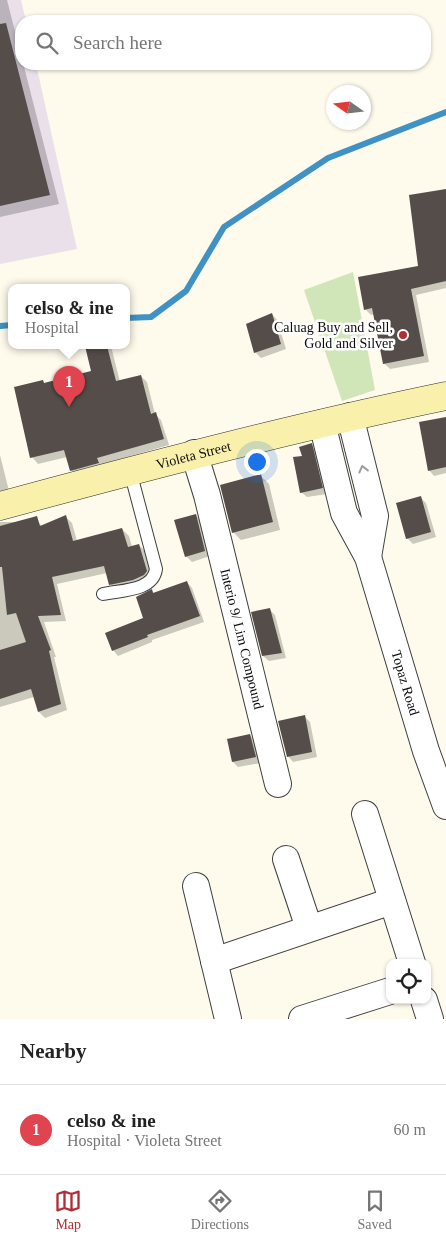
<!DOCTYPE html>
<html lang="en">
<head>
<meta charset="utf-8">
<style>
  :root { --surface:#fff; --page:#f6f6f6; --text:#222; --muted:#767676; --line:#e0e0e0; --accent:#b22e36 }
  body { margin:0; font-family:Georgia,serif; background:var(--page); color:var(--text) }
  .controls { position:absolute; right:15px; bottom:15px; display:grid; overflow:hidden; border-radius:10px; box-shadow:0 1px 4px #0004 }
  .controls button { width:45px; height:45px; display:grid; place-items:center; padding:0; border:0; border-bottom:1px solid var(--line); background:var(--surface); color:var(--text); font:25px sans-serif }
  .compass { position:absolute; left:326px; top:85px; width:45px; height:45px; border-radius:50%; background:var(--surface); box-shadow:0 1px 4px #0004; rotate:284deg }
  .you { position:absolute; left:256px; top:461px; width:18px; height:18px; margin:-12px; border:4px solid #fff; border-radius:50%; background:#1a73e8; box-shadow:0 0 0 8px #1a73e833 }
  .badge { display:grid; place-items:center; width:32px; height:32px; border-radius:50%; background:var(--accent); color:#fff; font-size:16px; font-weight:700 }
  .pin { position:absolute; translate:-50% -41px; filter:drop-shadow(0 1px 2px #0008) }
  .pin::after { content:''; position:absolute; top:26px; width:18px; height:15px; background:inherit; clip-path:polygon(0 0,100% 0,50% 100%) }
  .popup { position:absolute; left:8px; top:284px; width:122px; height:65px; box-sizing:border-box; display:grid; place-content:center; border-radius:10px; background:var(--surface); filter:drop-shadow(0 1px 4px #0005); font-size:16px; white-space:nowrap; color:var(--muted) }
  .popup b { font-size:19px; color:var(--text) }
  .popup::after { content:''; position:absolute; left:50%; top:100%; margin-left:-10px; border:10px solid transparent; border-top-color:var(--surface) }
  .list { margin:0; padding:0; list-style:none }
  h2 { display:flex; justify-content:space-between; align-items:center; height:65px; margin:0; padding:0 20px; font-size:21px }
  h2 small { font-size:16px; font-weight:400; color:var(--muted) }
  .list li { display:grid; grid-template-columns:32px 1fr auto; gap:15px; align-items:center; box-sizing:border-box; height:90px; padding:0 20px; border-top:1px solid var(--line) }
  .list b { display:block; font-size:19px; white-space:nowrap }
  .list p { margin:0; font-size:16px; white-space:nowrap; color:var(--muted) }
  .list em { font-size:16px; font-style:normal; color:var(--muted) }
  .icon { flex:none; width:28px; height:28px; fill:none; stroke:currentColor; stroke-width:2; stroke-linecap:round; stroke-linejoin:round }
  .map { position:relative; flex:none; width:446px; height:1019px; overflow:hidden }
  .search { position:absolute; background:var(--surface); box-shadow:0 1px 4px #0004; left:15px; right:15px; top:15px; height:55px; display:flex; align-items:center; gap:12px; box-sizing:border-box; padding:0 18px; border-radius:20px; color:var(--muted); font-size:19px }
  .sheet { height:155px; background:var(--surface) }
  nav { display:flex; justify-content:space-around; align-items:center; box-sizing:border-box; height:70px; border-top:1px solid var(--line); background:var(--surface); font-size:14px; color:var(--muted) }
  nav a { display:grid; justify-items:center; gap:2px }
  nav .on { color:var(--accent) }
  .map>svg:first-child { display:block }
  .industrial { fill:#e9e0ea }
  .green { fill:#d0e5b8 }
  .shadow { fill:#0003 }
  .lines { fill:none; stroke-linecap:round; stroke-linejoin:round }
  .stream { stroke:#4091c4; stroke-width:6 }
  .building { fill:#544d49 }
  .lane-casing { stroke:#3f3f3f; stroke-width:14 }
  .street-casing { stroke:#3f3f3f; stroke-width:28 }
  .secondary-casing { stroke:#2e2e2e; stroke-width:29 }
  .lane { stroke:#fff; stroke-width:12 }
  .street { stroke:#fff; stroke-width:26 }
  .secondary { stroke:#f9f0ab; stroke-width:28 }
  .oneway { stroke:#9e9e9e }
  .poi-dot { fill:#b22e36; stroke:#fff; stroke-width:2 }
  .labels { text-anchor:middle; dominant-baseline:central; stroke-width:5; stroke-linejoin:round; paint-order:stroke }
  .poi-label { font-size:14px; fill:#0c0c0c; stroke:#fff; text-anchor:end }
  .street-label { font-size:14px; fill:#0c0c0c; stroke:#fff }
</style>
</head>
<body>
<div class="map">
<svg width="446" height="1019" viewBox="0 0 446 1019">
  <rect width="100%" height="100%" fill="#fefaec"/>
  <path class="industrial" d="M 0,0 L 21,0 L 26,21 L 21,21 L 21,64 L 36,64 L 77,249 L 0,264 Z"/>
  <path class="green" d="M 353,272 L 375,390 L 342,401 L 304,290 Z"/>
  <path class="shadow" d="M 0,0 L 7,0 L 59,204 L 0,217 Z
    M 446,190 L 446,288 L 416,295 L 429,362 L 390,369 L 384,363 L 375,314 L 371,315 L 365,309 L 420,267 Z
    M 272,314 L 277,320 L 286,349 L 261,358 L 255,352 Z
    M 86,346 L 111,346 L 120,382 L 141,376 L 147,382 L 155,414 L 161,420 L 169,445 L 103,464 L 104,469 L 78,476 L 71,470 L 67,457 L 38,464 L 32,457 L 43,381 L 45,384 L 92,372 Z
    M 446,418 L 446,473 L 434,476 L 429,470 Z
    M 311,445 L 317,450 L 327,494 L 307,497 L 301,492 L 303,457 Z
    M 0,455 L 10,495 L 0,499 Z
    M 261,476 L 269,484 L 280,530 L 241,540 L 233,532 Z
    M 421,498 L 426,503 L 436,537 L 413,544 L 407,538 Z
    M 196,515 L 201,521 L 210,556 L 192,562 L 186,556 Z
    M 66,517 L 72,523 L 77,541 L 122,529 L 129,536 L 132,547 L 139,545 L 145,551 L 153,578 L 117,591 L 110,584 L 107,573 L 57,584 L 66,621 L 44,622 L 56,657 L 54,657 L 67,710 L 45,718 L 39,712 L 34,697 L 0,707 L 0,522 L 38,522 L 42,526 Z
    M 187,582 L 192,588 L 204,622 L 152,640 L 152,642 L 118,656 L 113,650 L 145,619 L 152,591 L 155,594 Z
    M 270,610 L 275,615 L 286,658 L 269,661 L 263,656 Z
    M 305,717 L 310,722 L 317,757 L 293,762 L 288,756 Z
    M 250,735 L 255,741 L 261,763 L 238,767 L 233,762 Z"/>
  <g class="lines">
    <path class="stream" d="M 126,318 L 151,317 L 186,291 L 224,227 L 328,158 L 446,112
      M 0,326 L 12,325"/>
  </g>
  <path class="building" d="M 6,23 L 50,195 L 0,206 L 0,24 Z
    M 446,189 L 446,281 L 411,289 L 424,356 L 383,364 L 372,308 L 364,310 L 358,277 L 418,266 L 409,195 Z
    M 272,313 L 281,344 L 254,353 L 246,324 Z
    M 85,346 L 107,346 L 116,381 L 141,375 L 151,414 L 156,412 L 164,439 L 97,458 L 99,463 L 70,471 L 64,450 L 30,458 L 14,387 L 43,380 L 44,383 L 91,371 Z
    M 446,417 L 446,467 L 428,471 L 419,422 Z
    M 312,443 L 323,488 L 300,493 L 293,457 L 302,456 L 299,447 Z
    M 261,474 L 273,522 L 232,533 L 220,485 Z
    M 421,496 L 431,532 L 406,539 L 396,503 Z
    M 196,514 L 205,551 L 185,557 L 174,520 Z
    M 66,515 L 73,541 L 122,528 L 128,547 L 139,544 L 147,571 L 144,575 L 133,580 L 109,585 L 104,566 L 52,577 L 61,615 L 38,616 L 51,650 L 49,651 L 61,704 L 38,712 L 31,689 L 0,699 L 0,650 L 26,642 L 16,613 L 7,615 L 2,567 L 0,567 L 0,526 L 37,516 L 40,526 Z
    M 187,581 L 200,616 L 147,635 L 148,637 L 112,651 L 105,633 L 143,618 L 136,597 L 152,589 L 153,593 Z
    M 270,608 L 282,653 L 262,656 L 251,612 Z
    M 305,715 L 312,752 L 287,757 L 278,721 Z
    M 250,734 L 256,757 L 232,762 L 227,739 Z"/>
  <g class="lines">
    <defs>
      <path id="lane" d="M 103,594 C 122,590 153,591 156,569 L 130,471"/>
      <g id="street">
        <path d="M 350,416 L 375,516 L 368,557"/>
        <path id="s1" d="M 322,423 L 344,513 L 368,557 L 426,751 L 446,806"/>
        <path id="s2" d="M 194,453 L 207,495 L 278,784"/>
        <path d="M 365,814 L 412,963"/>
        <path d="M 286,859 L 309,928"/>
        <path d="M 196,886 L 228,1019"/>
        <path d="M 214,961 L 392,901"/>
        <path d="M 424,1000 L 430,1019"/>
        <path d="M 302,1019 L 390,991"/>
      </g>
      <g id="secondary">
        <path id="s3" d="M 0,506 C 148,466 296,427 446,396"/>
      </g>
    </defs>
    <use href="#lane" class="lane-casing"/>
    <use href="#street" class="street-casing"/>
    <use href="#secondary" class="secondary-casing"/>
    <use href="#lane" class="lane"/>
    <use href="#street" class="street"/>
    <use href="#secondary" class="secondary"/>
  </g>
  <defs><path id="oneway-chevron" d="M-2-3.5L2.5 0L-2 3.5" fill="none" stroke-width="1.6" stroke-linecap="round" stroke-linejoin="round" transform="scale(1.25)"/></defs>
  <use class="oneway" href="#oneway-chevron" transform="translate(363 469) rotate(-104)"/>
  <circle class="poi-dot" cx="403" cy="335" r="5"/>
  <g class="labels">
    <g class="poi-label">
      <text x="393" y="327">Caluag Buy and Sell,<tspan x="393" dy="16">Gold and Silver</tspan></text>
    </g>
    <g class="street-label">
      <text stroke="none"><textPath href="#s3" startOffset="200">Violeta Street</textPath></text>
      <text stroke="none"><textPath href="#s2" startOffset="192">Interio 9/ Lim Compound</textPath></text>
      <text stroke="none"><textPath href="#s1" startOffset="274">Topaz Road</textPath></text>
    </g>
  </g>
</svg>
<div class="controls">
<button><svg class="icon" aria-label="locate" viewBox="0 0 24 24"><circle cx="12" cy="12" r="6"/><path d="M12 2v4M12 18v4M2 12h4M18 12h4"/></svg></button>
</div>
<svg class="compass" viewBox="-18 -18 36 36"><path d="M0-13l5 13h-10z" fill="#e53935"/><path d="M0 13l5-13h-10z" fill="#767676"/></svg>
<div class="you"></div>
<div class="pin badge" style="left:69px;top:407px;background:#e0444e">1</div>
<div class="popup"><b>celso &amp; ine</b>Hospital</div>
<div class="search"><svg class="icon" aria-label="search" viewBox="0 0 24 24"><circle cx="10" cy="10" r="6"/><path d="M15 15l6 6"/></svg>Search here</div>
</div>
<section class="sheet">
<h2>Nearby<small></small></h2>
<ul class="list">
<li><span class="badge" style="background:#e0444e">1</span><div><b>celso &amp; ine</b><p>Hospital · Violeta Street</p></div><em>60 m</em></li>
</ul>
</section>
<nav>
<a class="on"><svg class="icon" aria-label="map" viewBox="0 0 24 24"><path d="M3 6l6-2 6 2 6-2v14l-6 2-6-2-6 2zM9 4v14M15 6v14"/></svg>Map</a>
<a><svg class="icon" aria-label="directions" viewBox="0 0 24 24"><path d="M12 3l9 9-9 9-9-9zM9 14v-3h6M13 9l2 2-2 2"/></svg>Directions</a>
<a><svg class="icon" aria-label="saved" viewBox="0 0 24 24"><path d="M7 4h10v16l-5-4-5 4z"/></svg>Saved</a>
</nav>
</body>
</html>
